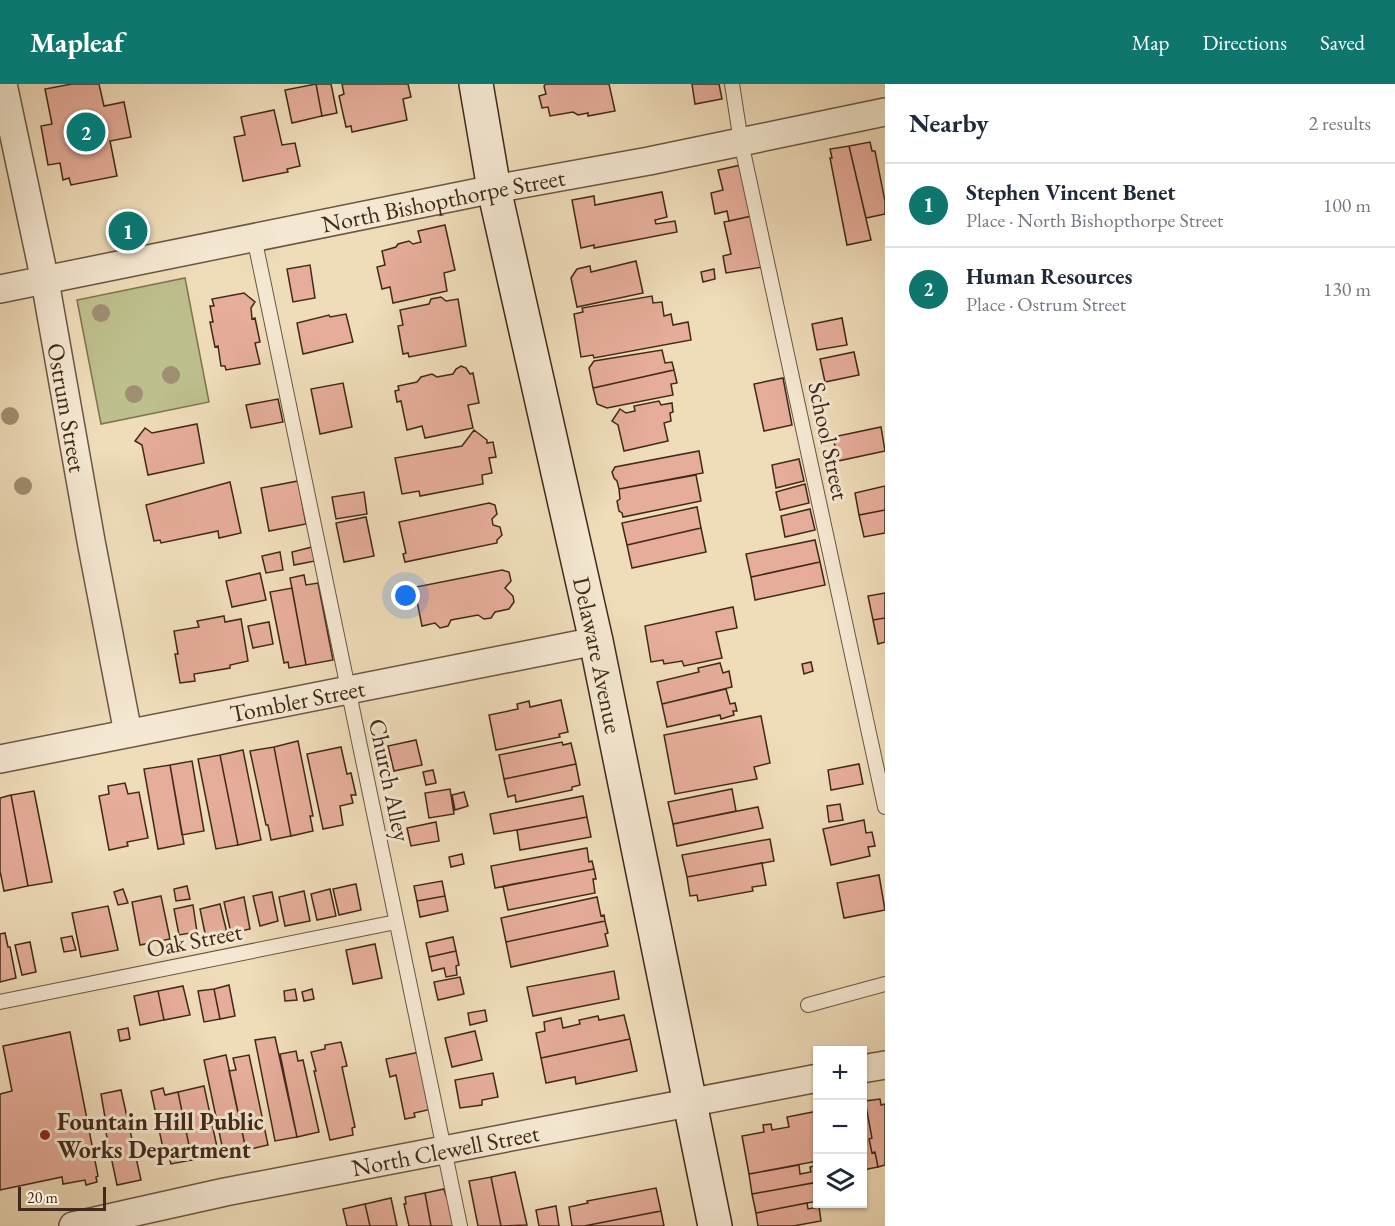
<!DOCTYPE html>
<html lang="en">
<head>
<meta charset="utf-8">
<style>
  :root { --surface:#fff; --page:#f6f6f7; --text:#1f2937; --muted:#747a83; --line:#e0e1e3; --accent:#0f766e }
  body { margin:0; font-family:"EB Garamond",serif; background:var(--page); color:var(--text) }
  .controls { position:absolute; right:18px; bottom:18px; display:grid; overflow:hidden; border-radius:0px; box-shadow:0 2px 4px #0004 }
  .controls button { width:54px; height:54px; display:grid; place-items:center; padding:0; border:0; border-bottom:2px solid var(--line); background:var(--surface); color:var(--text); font:30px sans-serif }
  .scale { position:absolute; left:18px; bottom:15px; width:88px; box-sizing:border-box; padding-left:6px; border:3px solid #402919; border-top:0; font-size:16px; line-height:21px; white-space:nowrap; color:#402919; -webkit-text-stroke:4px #f5e8d2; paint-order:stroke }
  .you { position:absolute; left:406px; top:512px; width:21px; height:21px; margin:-15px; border:4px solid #fff; border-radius:50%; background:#1a73e8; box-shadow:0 0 0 9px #1a73e833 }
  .badge { display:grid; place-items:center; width:39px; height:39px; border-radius:50%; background:var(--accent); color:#fff; font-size:20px; font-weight:700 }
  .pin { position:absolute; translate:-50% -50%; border:3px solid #fff; box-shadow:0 2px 6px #0006 }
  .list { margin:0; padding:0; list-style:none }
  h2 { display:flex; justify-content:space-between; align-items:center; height:78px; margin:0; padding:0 24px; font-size:26px }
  h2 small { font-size:20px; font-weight:400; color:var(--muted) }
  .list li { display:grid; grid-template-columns:39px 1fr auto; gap:18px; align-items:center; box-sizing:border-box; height:84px; padding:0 24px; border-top:2px solid var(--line) }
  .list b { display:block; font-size:22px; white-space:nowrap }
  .list p { margin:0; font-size:20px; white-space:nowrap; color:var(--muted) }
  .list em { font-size:20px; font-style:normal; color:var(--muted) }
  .icon { flex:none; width:33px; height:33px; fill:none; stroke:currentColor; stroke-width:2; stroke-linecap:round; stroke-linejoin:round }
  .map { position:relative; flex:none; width:885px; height:1142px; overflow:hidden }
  header { display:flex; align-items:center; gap:36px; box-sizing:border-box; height:84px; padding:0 30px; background:var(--accent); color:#fff }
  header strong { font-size:28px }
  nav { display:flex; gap:33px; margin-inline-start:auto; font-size:21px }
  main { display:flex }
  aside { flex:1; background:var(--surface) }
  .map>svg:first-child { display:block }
  .green { fill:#bdbf8c; stroke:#7e7452; stroke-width:1.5 }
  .building { fill:#e6ad9a; stroke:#402919; stroke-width:1.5 }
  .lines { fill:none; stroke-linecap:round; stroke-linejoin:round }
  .service-casing { stroke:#6c5641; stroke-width:16 }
  .minor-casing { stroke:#6c5641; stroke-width:30 }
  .secondary-casing { stroke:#402919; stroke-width:36 }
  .service { stroke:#f5e8d2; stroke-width:14 }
  .minor { stroke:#f5e8d2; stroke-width:27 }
  .secondary { stroke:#f5e8d2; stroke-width:33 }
  .tree { fill:#a08e71 }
  .poi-dot { fill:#8f2418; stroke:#f5e8d2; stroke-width:2 }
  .labels { text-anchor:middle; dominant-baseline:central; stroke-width:6; stroke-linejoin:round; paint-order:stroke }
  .street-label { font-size:24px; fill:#402919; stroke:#f5e8d2 }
  .poi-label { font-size:24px; font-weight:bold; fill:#402919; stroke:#f5e8d2; text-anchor:start }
</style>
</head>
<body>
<header>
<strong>Mapleaf</strong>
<nav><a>Map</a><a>Directions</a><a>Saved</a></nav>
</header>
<main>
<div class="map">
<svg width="885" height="1142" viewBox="0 0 885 1142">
  <rect width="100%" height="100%" fill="#efdcb9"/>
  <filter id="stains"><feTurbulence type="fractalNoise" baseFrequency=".00333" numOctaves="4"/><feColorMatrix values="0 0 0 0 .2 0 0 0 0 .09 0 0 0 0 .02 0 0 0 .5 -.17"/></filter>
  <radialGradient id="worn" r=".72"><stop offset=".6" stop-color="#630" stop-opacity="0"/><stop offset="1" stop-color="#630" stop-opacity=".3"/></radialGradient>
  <path class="green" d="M 185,194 L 209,318 L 101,340 L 77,216 Z"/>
  <path class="building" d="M 72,0 L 99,0 L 104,22 L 124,18 L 131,53 L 110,57 L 117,92 L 71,101 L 69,94 L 63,96 L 60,79 L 48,81 L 41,42 L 52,40 L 45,5 Z
    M 316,0 L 331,0 L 337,29 L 322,32 Z
    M 316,0 L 322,32 L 292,39 L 285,6 Z
    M 342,0 L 408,0 L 411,13 L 403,15 L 407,36 L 352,48 L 351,42 L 346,43 L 339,12 L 344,10 Z
    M 546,0 L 609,0 L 615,27 L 588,32 L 588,29 L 578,31 L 573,28 L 550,32 L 548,23 L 542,24 L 539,12 L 546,10 L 544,2 Z
    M 692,0 L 719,0 L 722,15 L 695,20 Z
    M 274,26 L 282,61 L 295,59 L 300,82 L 287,85 L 288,88 L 243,97 L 234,53 L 245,51 L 241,33 Z
    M 870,58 L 872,67 L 875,67 L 885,117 L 885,130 L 866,134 L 849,62 Z
    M 849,62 L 871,156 L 847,161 L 830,74 L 832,74 L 830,65 Z
    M 741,81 L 752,132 L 729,137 L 727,127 L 715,130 L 711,109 L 723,106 L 718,86 Z
    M 662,108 L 667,133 L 655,136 L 656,140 L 675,137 L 677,148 L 594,164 L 594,161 L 581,164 L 572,116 L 594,112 L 595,121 Z
    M 752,132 L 763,183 L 726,189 L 723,172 L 731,170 L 724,138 Z
    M 445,141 L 455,186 L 444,189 L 447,207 L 393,219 L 390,203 L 382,205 L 377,183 L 385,181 L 382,167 L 396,163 L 398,160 L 409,157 L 413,160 L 421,158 L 418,147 Z
    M 636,177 L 643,209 L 577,223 L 571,194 L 577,185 L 590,182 L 591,188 Z
    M 310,181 L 315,214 L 293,218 L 287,185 Z
    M 714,185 L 715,195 L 703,198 L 701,188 Z
    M 244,209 L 255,218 L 251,224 L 252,235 L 255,234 L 260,258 L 255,259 L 260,280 L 226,286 L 225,282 L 221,282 L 218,262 L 215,263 L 210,238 L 213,238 L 210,222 L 214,222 L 212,215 Z
    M 652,212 L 653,219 L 662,218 L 664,232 L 671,230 L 673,241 L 688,238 L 691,256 L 594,274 L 593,271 L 581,273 L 574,230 L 583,228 L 582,224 Z
    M 441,213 L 446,217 L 458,215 L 466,262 L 409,273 L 408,269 L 403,270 L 398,242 L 403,241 L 400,226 L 429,220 L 431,215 Z
    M 346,230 L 353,258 L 303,270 L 297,239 L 329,231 L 330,233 Z
    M 842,234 L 847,261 L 817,266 L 812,240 Z
    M 662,266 L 665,279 L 672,278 L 674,286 L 593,304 L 589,284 L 594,277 Z
    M 854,268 L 859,291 L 825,298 L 820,275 Z
    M 461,282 L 466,284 L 470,290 L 473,289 L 479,319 L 468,321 L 473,344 L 425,354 L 422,342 L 407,346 L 401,317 L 397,318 L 395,307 L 399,306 L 398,302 L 417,298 L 421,293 L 432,290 L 437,293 L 453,290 L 456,285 Z
    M 674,286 L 677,299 L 671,300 L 673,311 L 607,324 L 597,320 L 593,304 Z
    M 783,294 L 792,341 L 764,347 L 754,300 Z
    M 343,299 L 352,343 L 320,350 L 311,305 Z
    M 278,315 L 283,338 L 251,344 L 246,321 Z
    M 659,317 L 661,321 L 672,319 L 673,328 L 670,329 L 671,337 L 664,339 L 668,357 L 624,367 L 618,341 L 612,337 L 620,325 L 626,329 L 635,327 L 634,322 Z
    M 197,340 L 204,379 L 148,391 L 142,361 L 135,357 L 145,344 L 152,349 Z
    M 881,343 L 885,367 L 838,377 L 833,353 Z
    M 474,346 L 487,356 L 487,359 L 493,358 L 496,373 L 489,374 L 492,389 L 482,391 L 483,400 L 420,412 L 419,407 L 402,410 L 395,374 L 462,362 Z
    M 699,367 L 703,389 L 619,405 L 617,397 L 614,394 L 612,388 L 615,383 Z
    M 799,375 L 804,397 L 776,404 L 772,381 Z
    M 696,391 L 701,417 L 623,433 L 622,429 L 619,427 L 617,417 L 620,415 L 619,405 Z
    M 298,397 L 306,440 L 269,447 L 261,404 Z
    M 230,398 L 241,449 L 219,454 L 218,447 L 161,459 L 160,456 L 154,457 L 146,421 Z
    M 805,400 L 809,419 L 780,426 L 776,408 Z
    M 885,402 L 885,426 L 859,431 L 855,409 Z
    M 364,408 L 367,430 L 336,435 L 332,413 Z
    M 489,419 L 495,421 L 497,430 L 492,435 L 493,441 L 500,443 L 502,451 L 497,456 L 497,459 L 405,478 L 403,470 L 406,469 L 399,438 Z
    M 697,423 L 701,444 L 627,461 L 622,439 Z
    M 810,425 L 815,446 L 785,453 L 781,432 Z
    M 885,426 L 885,449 L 864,453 L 859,431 Z
    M 366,433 L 374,472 L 344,478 L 336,439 Z
    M 701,444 L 706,468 L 632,484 L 627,461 Z
    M 815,456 L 820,478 L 751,493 L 746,470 Z
    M 312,463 L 315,477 L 294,481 L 292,468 Z
    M 280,468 L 283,486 L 266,489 L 262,472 Z
    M 820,478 L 825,501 L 755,516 L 751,493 Z
    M 502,486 L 509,488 L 511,497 L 505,504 L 513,512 L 514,518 L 509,525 L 495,528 L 491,534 L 484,535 L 478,531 L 451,536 L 448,542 L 440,544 L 435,539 L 422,542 L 415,507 L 412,508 L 411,504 Z
    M 260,489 L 266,516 L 232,523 L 226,497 Z
    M 304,491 L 306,501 L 318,499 L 333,576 L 306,581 L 290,494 Z
    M 292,504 L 306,581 L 289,584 L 288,578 L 284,579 L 270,508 Z
    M 885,509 L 885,534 L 873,536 L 868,512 Z
    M 733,523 L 737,544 L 716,548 L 722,574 L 684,582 L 682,577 L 664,580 L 663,576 L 651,578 L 645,542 Z
    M 224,532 L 225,538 L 241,535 L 248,577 L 230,581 L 230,584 L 194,590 L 195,597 L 180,599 L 175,570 L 178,570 L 174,547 L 199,543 L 197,537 Z
    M 885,534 L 885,558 L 878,560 L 873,536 Z
    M 269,538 L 273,560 L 253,564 L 248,542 Z
    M 811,578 L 813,587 L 804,590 L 802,580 Z
    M 720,579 L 723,589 L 729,587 L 732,603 L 662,620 L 657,598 L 699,588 L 698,584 Z
    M 726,605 L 730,620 L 735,619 L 737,627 L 733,627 L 734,631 L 721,635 L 720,631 L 667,643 L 662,620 Z
    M 561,616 L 568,648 L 559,650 L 560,653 L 496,666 L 489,631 L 518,625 L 517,620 L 529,617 L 530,623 Z
    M 761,632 L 770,679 L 754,683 L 757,695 L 675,710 L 664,651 Z
    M 416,656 L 422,681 L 394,687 L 388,662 Z
    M 298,657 L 313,732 L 310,732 L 313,747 L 291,752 L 274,663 Z
    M 562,658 L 563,661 L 571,659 L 576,680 L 504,695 L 499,671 Z
    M 274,663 L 291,752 L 271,756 L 268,741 L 266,741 L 250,667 Z
    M 341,663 L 347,690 L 351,689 L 356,711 L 351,711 L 353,719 L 340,722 L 343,741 L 323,745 L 307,670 Z
    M 243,666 L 261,756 L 238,761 L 220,671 Z
    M 220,671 L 238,761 L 216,765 L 198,675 Z
    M 192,677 L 204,747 L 182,751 L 170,681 Z
    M 576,680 L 580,701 L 572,703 L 572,706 L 516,718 L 515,711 L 508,713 L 504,695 Z
    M 859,680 L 863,700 L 831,706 L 828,686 Z
    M 170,681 L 184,760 L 158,765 L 144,685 Z
    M 433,686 L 436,699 L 426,701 L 423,688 Z
    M 125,699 L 128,710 L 139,708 L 148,754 L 127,758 L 128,762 L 109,766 L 99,712 L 109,710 L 108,702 Z
    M 450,705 L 454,730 L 429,734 L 425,709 Z
    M 732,705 L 736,727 L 673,740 L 668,718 Z
    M 34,707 L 52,798 L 28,802 L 11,711 Z
    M 464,708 L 468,722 L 455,726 L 452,711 Z
    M 11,711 L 28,802 L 4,807 L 0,787 L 0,714 Z
    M 583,712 L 587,733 L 494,750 L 490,730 Z
    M 840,720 L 843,736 L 829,738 L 827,722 Z
    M 758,723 L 763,744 L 677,762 L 673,740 Z
    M 587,733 L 591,753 L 520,766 L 517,746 Z
    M 864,736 L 866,749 L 872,748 L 875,762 L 868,763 L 870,772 L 831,781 L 823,745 Z
    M 436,738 L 439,757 L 411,762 L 407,744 Z
    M 770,755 L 774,777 L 687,793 L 682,771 Z
    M 587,764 L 589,778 L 592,777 L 594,785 L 495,804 L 491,782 Z
    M 462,770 L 464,780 L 451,783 L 449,773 Z
    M 762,779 L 766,801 L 752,803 L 753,807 L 698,817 L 697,811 L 690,812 L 687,793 Z
    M 594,785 L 596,795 L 593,795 L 595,809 L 508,826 L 503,802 Z
    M 879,791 L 885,826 L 844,834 L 837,799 Z
    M 442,797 L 445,812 L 417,817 L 414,802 Z
    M 356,800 L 361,826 L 339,831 L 333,805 Z
    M 187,802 L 190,815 L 176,817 L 174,805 Z
    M 123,805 L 128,819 L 118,821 L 114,808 Z
    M 330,805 L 336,832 L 317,836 L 311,810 Z
    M 304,807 L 310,837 L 285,842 L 279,813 Z
    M 272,808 L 278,837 L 260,842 L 253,812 Z
    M 161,812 L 170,855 L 140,861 L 132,818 Z
    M 445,812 L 448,827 L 420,833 L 417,817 Z
    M 244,813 L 250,845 L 231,849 L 224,818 Z
    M 597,813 L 601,832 L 604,831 L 605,837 L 506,858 L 501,834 Z
    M 220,820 L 227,849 L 206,854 L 200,825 Z
    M 193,821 L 197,848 L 179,851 L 174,825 Z
    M 108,822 L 118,866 L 81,873 L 72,829 Z
    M 605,837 L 608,849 L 605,850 L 608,862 L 511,883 L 506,858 Z
    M 5,849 L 8,863 L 10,863 L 16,894 L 0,898 L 0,850 Z
    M 72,852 L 76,866 L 64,868 L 61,854 Z
    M 453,853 L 456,867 L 429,873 L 426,859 Z
    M 30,858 L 36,888 L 22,891 L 15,861 Z
    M 375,860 L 382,894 L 353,900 L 346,866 Z
    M 456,867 L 459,881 L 456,882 L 457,891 L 446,893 L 444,884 L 432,887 L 429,873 Z
    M 614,887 L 619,915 L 533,932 L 527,903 Z
    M 460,893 L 464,910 L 438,916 L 434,898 Z
    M 229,901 L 235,932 L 220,935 L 214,905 Z
    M 183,902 L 190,931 L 164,936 L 158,907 Z
    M 214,905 L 220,935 L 204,938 L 198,907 Z
    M 295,905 L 297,916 L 285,917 L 284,907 Z
    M 312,905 L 314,915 L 304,917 L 302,908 Z
    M 158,907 L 164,936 L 140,941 L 134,912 Z
    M 485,926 L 487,937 L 470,941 L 468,929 Z
    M 624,931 L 630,955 L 541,974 L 536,949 L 545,947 L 544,938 L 561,934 L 563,944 L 580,940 L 579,936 L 598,932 L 599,936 Z
    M 128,944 L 130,955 L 120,957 L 118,946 Z
    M 475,947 L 482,976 L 452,983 L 445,954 Z
    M 70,948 L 98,1092 L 96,1093 L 97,1098 L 86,1101 L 85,1096 L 63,1100 L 62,1093 L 0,1106 L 0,1010 L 12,1007 L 3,962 Z
    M 275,953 L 297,1053 L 275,1057 L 255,956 Z
    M 630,955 L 637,987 L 576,1000 L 575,993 L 546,999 L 541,974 Z
    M 341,958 L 347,982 L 342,983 L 355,1043 L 352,1044 L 353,1051 L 330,1056 L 314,987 L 316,987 L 311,968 L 325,965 L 325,961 Z
    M 296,967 L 298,977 L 303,976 L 319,1048 L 297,1053 L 280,970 Z
    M 420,968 L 432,1025 L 414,1029 L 415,1033 L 405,1035 L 396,991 L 390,993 L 386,975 Z
    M 226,971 L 246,1066 L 224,1071 L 204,976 Z
    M 249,971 L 268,1061 L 246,1066 L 229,987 L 236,986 L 233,974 Z
    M 493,989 L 498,1013 L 482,1016 L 482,1021 L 460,1024 L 455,996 Z
    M 204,1002 L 217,1063 L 211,1065 L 213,1071 L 192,1076 L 178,1008 Z
    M 163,1004 L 165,1011 L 178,1008 L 192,1076 L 171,1080 L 169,1073 L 165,1074 L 151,1007 Z
    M 121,1006 L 141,1096 L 117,1101 L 104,1039 L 106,1039 L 101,1010 Z
    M 880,1015 L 881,1021 L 885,1020 L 885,1081 L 878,1083 L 875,1068 L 872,1069 L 869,1055 L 872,1054 L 865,1017 Z
    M 865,1017 L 872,1054 L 869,1055 L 872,1069 L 875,1068 L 878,1083 L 863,1086 L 862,1018 Z
    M 818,1027 L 818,1077 L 749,1090 L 742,1052 L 764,1048 L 763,1041 L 771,1040 L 772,1046 L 789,1043 L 787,1033 Z
    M 799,1081 L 800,1090 L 811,1088 L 810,1083 L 818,1081 L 818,1098 L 752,1110 L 749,1090 Z
    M 515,1088 L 527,1141 L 501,1142 L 491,1093 Z
    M 491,1093 L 501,1142 L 478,1142 L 469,1097 Z
    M 818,1098 L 818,1117 L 756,1129 L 752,1110 Z
    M 656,1104 L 661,1127 L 584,1142 L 572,1142 L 569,1123 L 588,1119 L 587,1117 Z
    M 444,1105 L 446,1112 L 448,1112 L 455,1142 L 431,1142 L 425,1109 Z
    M 425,1109 L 431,1142 L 409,1142 L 404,1120 L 406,1120 L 405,1113 Z
    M 391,1114 L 397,1142 L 370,1142 L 365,1120 Z
    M 807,1119 L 808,1125 L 819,1123 L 821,1137 L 793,1142 L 758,1142 L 756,1129 Z
    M 365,1120 L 370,1142 L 347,1142 L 343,1125 Z
    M 556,1122 L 559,1142 L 539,1142 L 536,1126 Z
    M 661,1127 L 664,1142 L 584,1142 Z"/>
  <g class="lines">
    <defs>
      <path id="service" d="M 732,0 L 741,58 L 885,723
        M 254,153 L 460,1142
        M 0,918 L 396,838
        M 808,921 L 885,900"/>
      <g id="minor">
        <path id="s1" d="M 3,0 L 45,197 L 91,457 L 128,649"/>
        <path id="s2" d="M 0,205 L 494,105 L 649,77 L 885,28"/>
        <path id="s3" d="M 0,675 L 596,557"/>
        <path d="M 862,985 L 885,981"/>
        <path id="s4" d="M 73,1142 L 225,1108 L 818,994"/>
      </g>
      <g id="secondary">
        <path id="s5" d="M 476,0 L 494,105 L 596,557 L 715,1142"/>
      </g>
    </defs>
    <use href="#service" class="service-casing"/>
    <use href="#minor" class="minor-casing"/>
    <use href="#secondary" class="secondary-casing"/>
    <use href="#service" class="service"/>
    <use href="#minor" class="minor"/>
    <use href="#secondary" class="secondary"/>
  </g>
  <g class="tree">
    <circle cx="101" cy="229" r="9"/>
    <circle cx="171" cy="291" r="9"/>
    <circle cx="134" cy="310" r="9"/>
    <circle cx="10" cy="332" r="9"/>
    <circle cx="23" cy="402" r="9"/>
  </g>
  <circle class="poi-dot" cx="45" cy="1051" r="6"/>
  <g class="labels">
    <g class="street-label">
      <text stroke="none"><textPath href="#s2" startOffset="452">North Bishopthorpe Street</textPath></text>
      <text stroke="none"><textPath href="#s1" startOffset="330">Ostrum Street</textPath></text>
      <text transform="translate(829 357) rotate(78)">School Street</text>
      <text stroke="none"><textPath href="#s5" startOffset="584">Delaware Avenue</textPath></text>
      <text stroke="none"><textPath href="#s3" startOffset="303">Tombler Street</textPath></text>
      <text transform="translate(390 696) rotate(78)">Church Alley</text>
      <text transform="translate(194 856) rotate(-11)">Oak Street</text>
      <text stroke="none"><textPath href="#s4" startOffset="380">North Clewell Street</textPath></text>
    </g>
    <g class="poi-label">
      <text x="57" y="1037">Fountain Hill Public<tspan x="57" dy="28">Works Department</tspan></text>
    </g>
  </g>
  <rect width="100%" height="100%" filter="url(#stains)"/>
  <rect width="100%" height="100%" fill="url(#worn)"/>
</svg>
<div class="controls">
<button>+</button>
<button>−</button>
<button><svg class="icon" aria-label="layers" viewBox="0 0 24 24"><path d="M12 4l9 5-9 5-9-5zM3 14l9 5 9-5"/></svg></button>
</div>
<div class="scale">20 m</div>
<div class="you"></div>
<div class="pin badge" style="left:128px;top:147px">1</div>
<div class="pin badge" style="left:86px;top:48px">2</div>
</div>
<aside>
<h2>Nearby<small>2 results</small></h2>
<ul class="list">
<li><span class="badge">1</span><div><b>Stephen Vincent Benet</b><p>Place · North Bishopthorpe Street</p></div><em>100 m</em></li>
<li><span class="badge">2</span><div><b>Human Resources</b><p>Place · Ostrum Street</p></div><em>130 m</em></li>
</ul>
</aside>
</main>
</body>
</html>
